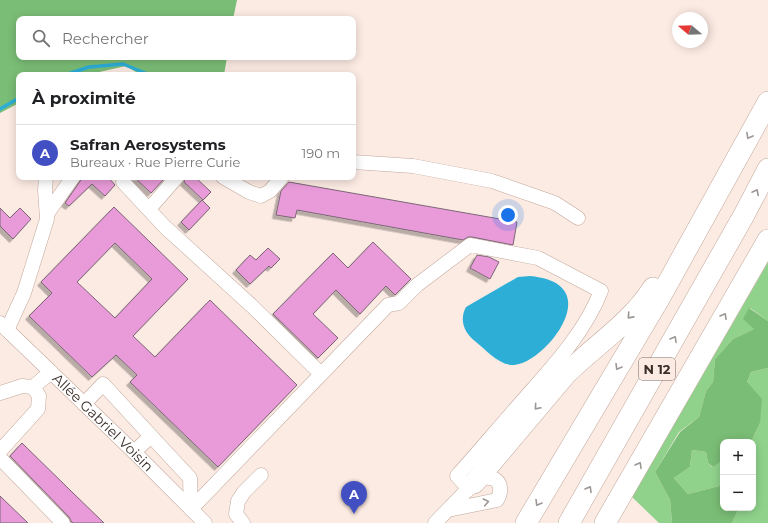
<!DOCTYPE html>
<html lang="fr">
<head>
<meta charset="utf-8">
<style>
  :root { --surface:#fff; --page:#f2f2f2; --text:#202124; --muted:#757577; --line:#e0e0e0; --accent:#424fc3 }
  body { margin:0; font-family:Montserrat,sans-serif; background:var(--page); color:var(--text) }
  .controls { position:absolute; right:12px; bottom:12px; display:grid; overflow:hidden; border-radius:8px; box-shadow:0 2px 10px #0003 }
  .controls button { width:36px; height:36px; display:grid; place-items:center; padding:0; border:0; border-bottom:1px solid var(--line); background:var(--surface); color:var(--text); font:20px sans-serif }
  .compass { position:absolute; left:672px; top:12px; width:36px; height:36px; border-radius:50%; background:var(--surface); box-shadow:0 2px 10px #0003; rotate:289deg }
  .you { position:absolute; left:508px; top:215px; width:14px; height:14px; margin:-10px; border:3px solid #fff; border-radius:50%; background:#1a73e8; box-shadow:0 0 0 6px #1a73e833 }
  .badge { display:grid; place-items:center; width:26px; height:26px; border-radius:50%; background:var(--accent); color:#fff; font-size:13px; font-weight:700 }
  .pin { position:absolute; translate:-50% -33px; filter:drop-shadow(0 1px 2px #0008) }
  .pin::after { content:''; position:absolute; top:21px; width:14px; height:12px; background:inherit; clip-path:polygon(0 0,100% 0,50% 100%) }
  .list { margin:0; padding:0; list-style:none }
  h2 { display:flex; justify-content:space-between; align-items:center; height:52px; margin:0; padding:0 16px; font-size:17px }
  h2 small { font-size:13px; font-weight:400; color:var(--muted) }
  .list li { display:grid; grid-template-columns:26px 1fr auto; gap:12px; align-items:center; box-sizing:border-box; height:56px; padding:0 16px; border-top:1px solid var(--line) }
  .list b { display:block; font-size:15px; white-space:nowrap }
  .list p { margin:0; font-size:13px; white-space:nowrap; color:var(--muted) }
  .list em { font-size:13px; font-style:normal; color:var(--muted) }
  .icon { flex:none; width:22px; height:22px; fill:none; stroke:currentColor; stroke-width:2; stroke-linecap:round; stroke-linejoin:round }
  .map { position:relative; flex:none; width:768px; height:523px; overflow:hidden }
  .search { position:absolute; background:var(--surface); box-shadow:0 2px 10px #0003; left:16px; top:16px; width:340px; height:44px; display:flex; align-items:center; gap:10px; box-sizing:border-box; padding:0 14px; border-radius:8px; color:var(--muted); font-size:15px }
  .panel { position:absolute; background:var(--surface); box-shadow:0 2px 10px #0003; left:16px; top:72px; width:340px; height:108px; border-radius:8px }
  .map>svg:first-child { display:block }
  .green { fill:#90d28c }
  .forest { fill:#7abd76 }
  .water { fill:#2daed7 }
  .lines { fill:none; stroke-linecap:round; stroke-linejoin:round }
  .stream { stroke:#2daed7; stroke-width:3.5 }
  .building { fill:#e99bd9; stroke:#7b6676; fill-rule:evenodd; filter:url(#shadow) }
  .minor-casing { stroke:#c1a79b; stroke-width:15 }
  .highway-casing { stroke:#c1a79b; stroke-width:22 }
  .minor { stroke:#fff; stroke-width:14 }
  .highway { stroke:#fff; stroke-width:21 }
  .oneway { stroke:#9c9694 }
  .labels { text-anchor:middle; dominant-baseline:central; stroke-width:3; stroke-linejoin:round; paint-order:stroke }
  .shield { fill:#fcebe3; stroke:#746761; stroke-width:1 }
  .shield-label { font-size:13px; font-weight:bold; fill:#392e29 }
  .street-label { font-size:14px; fill:#392e29; stroke:#fcebe3 }
</style>
</head>
<body>
<div class="map">
<svg width="768" height="523" viewBox="0 0 768 523">
  <defs>
    <filter id="shadow"><feDropShadow dx="-3.5" dy="3.5" stdDeviation="0" flood-color="#0004"/></filter>
  </defs>
  <rect width="100%" height="100%" fill="#fcebe3"/>
  <path class="green" d="M 768,262 L 768,321 L 750,308 L 754,329 L 733,339 L 715,359 L 713,382 L 706,391 L 699,417 L 679,432 L 655,472 L 670,500 L 672,523 L 659,523 L 632,497 Z
    M 768,368 L 768,523 L 732,523 L 739,508 L 753,508 L 753,442 L 751,442 L 760,423 L 747,382 L 751,372 Z
    M 692,450 L 706,452 L 708,463 L 712,467 L 723,460 L 723,485 L 688,494 L 674,478 L 690,467 Z"/>
  <path class="forest" d="M 0,0 L 237,0 L 233,19 L 19,19 L 19,57 L 227,57 L 224,75 L 141,75 L 126,66 L 86,75 L 19,75 L 19,103 L 0,113 Z
    M 749,308 L 768,321 L 768,368 L 751,372 L 747,382 L 762,399 L 760,423 L 751,442 L 723,442 L 723,460 L 713,467 L 708,463 L 706,452 L 692,450 L 690,467 L 674,478 L 688,494 L 723,485 L 723,508 L 739,508 L 732,523 L 672,523 L 670,500 L 655,472 L 680,432 L 699,417 L 706,391 L 713,382 L 715,359 L 733,339 L 754,329 L 743,319 Z"/>
  <path class="water" d="M 530,276 C 542,277 559,281 565,292 C 580,316 539,363 514,365 C 500,366 486,350 476,342 C 464,333 459,320 466,307 L 518,277 Z"/>
  <g class="lines">
    <path class="stream" d="M 65,75 L 89,67 L 123,64 L 150,75
      M 0,109 L 19,98"/>
  </g>
  <path class="building" d="M 83,177 L 108,177 L 115,185 L 105,196 L 92,184 L 69,206 L 65,203 Z
    M 134,177 L 166,177 L 151,193 Z
    M 185,177 L 195,177 L 211,192 L 203,200 L 184,182 Z
    M 289,182 L 517,222 L 513,245 L 472,237 L 468,237 L 463,240 L 297,210 L 295,218 L 276,215 L 281,191 Z
    M 202,200 L 210,208 L 189,230 L 181,222 Z
    M 114,207 L 188,279 L 133,336 L 155,357 L 210,300 L 297,385 L 218,467 L 130,382 L 137,375 L 116,355 L 92,377 L 29,316 L 52,293 L 41,282 ZM 115,243 L 152,279 L 115,318 L 77,282 Z
    M 0,208 L 10,218 L 20,208 L 31,219 L 13,239 L 0,226 Z
    M 373,242 L 411,279 L 395,295 L 386,286 L 360,314 L 336,290 L 313,314 L 338,338 L 318,358 L 273,314 L 333,253 L 348,268 Z
    M 268,248 L 280,259 L 271,268 L 269,266 L 250,284 L 236,270 L 250,255 L 256,260 Z
    M 477,255 L 489,257 L 499,262 L 490,279 L 470,268 Z
    M 22,443 L 71,491 L 104,523 L 73,523 L 71,521 L 69,517 L 10,456 Z
    M 0,496 L 28,523 L 0,523 Z"/>
  <g class="lines">
    <defs>
      <g id="minor">
        <path d="M 353,162 L 413,166 L 492,181 L 555,203 L 578,218"/>
        <path d="M 223,177 L 249,192 L 261,196 L 270,191 L 282,177"/>
        <path d="M 123,182 L 165,227 L 253,307 L 321,374"/>
        <path d="M 149,209 L 177,177"/>
        <path d="M 47,214 L 73,177"/>
        <path id="s1" d="M 0,323 L 134,452 L 205,523"/>
        <path d="M 7,330 L 24,293 L 47,219 L 45,190 L 46,177"/>
        <path d="M 0,393 L 22,386 L 33,387 L 51,372"/>
        <path d="M 84,404 L 103,384 L 151,436"/>
        <path d="M 0,451 L 38,409 L 39,396 L 33,387"/>
        <path d="M 134,452 L 151,436 L 190,478 L 191,509"/>
        <path d="M 0,458 L 63,523"/>
        <path d="M 191,509 L 388,305 L 399,303 L 417,285 L 470,245 L 538,258 L 601,291 C 585,332 554,365 525,398 C 502,424 480,450 457,476 L 469,489"/>
        <path d="M 243,523 L 236,514 L 238,501 L 244,492 L 261,475"/>
        <path d="M 435,523 L 474,483 C 479,480 484,477 489,478 C 502,478 502,492 497,500 L 448,510"/>
      </g>
      <path id="highway" d="M 474,483 L 566,374 C 594,346 631,323 653,288
        M 526,523 L 659,299 L 768,102
        M 569,523 L 744,215 L 768,169
        M 605,523 L 768,240"/>
    </defs>
    <use href="#minor" class="minor-casing"/>
    <use href="#highway" class="highway-casing"/>
    <use href="#minor" class="minor"/>
    <use href="#highway" class="highway"/>
  </g>
  <defs><path id="oneway-chevron" d="M-2-3.5L2.5 0L-2 3.5" fill="none" stroke-width="1.6" stroke-linecap="round" stroke-linejoin="round"/></defs>
  <g class="oneway">
    <use href="#oneway-chevron" transform="translate(749 136) rotate(119)"/>
    <use href="#oneway-chevron" transform="translate(756 192) rotate(-63)"/>
    <use href="#oneway-chevron" transform="translate(630 316) rotate(132)"/>
    <use href="#oneway-chevron" transform="translate(724 316) rotate(-60)"/>
    <use href="#oneway-chevron" transform="translate(674 339) rotate(-60)"/>
    <use href="#oneway-chevron" transform="translate(618 367) rotate(121)"/>
    <use href="#oneway-chevron" transform="translate(537 407) rotate(131)"/>
    <use href="#oneway-chevron" transform="translate(639 465) rotate(-60)"/>
    <use href="#oneway-chevron" transform="translate(589 489) rotate(-60)"/>
    <use href="#oneway-chevron" transform="translate(486 502) rotate(-11)"/>
    <use href="#oneway-chevron" transform="translate(538 503) rotate(121)"/>
  </g>
  <g class="labels">
    <rect class="shield" x="639" y="358" width="36" height="22" rx="3"/>
    <g class="shield-label">
      <text x="657" y="369">N 12</text>
    </g>
    <g class="street-label">
      <text stroke="none"><textPath href="#s1" startOffset="143">Allée Gabriel Voisin</textPath></text>
    </g>
  </g>
</svg>
<div class="controls">
<button>+</button>
<button>−</button>
</div>
<svg class="compass" viewBox="-18 -18 36 36"><path d="M0-13l5 13h-10z" fill="#e53935"/><path d="M0 13l5-13h-10z" fill="#757577"/></svg>
<div class="you"></div>
<div class="pin badge" style="left:354px;top:514px">A</div>
<div class="search"><svg class="icon" aria-label="search" viewBox="0 0 24 24"><circle cx="10" cy="10" r="6"/><path d="M15 15l6 6"/></svg>Rechercher</div>
<section class="panel">
<h2>À proximité<small></small></h2>
<ul class="list">
<li><span class="badge">A</span><div><b>Safran Aerosystems</b><p>Bureaux · Rue Pierre Curie</p></div><em>190 m</em></li>
</ul>
</section>
</div>
</body>
</html>
